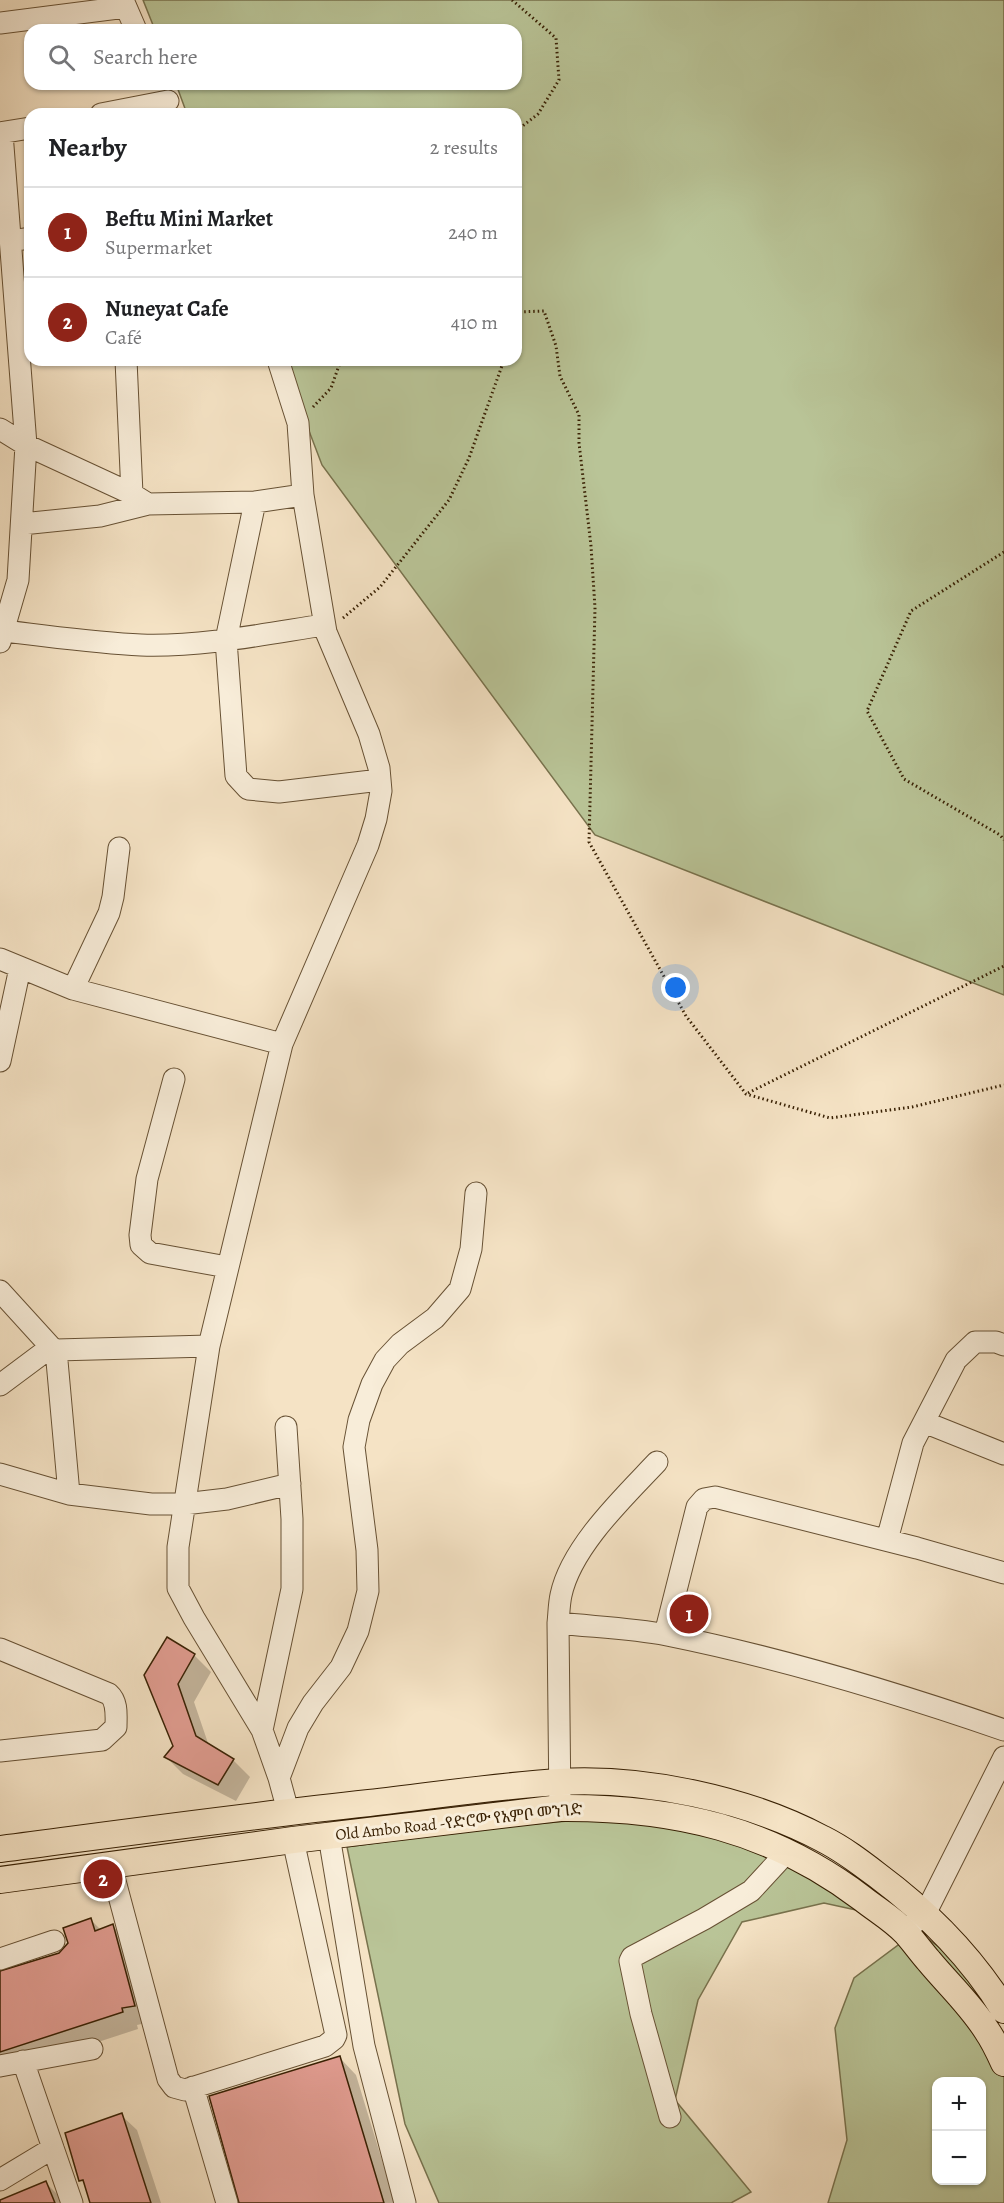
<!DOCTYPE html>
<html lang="en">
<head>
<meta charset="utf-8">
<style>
  :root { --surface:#fff; --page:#f6f6f6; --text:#202124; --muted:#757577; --line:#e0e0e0; --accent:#8f2418 }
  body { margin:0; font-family:Alegreya,"Noto Serif Ethiopic",serif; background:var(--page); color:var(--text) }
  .controls { position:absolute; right:18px; bottom:18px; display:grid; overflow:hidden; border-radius:12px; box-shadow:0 2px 4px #0004 }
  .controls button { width:54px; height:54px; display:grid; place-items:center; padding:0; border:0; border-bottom:2px solid var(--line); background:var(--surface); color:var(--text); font:30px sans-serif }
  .you { position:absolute; left:676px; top:988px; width:21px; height:21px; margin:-15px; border:4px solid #fff; border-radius:50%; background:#1a73e8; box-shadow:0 0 0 9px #1a73e833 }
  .badge { display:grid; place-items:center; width:39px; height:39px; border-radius:50%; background:var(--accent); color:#fff; font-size:20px; font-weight:700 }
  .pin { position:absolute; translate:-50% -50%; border:3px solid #fff; box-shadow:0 2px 6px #0006 }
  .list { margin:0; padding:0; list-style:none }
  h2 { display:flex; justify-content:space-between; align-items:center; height:78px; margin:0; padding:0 24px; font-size:26px }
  h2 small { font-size:20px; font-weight:400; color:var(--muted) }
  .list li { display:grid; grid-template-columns:39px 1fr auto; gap:18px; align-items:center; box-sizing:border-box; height:90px; padding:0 24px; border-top:2px solid var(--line) }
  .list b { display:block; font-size:22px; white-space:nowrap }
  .list p { margin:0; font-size:20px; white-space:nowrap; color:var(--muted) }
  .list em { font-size:20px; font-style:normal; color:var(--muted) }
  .icon { flex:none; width:33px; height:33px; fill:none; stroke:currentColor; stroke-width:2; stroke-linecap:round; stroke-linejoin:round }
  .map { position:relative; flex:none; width:1004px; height:2203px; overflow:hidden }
  .search { position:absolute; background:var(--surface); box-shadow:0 2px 4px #0004; left:24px; top:24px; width:498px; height:66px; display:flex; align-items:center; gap:15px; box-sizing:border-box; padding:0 21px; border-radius:18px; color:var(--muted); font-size:22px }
  .panel { position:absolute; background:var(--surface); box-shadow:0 2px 4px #0004; left:24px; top:108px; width:498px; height:258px; border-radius:18px }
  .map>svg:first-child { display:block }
  .green { fill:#b9c497; stroke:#78724d; stroke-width:1.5; fill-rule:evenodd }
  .shadow { fill:#0003 }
  .building { fill:#e29d92; stroke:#382003; stroke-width:1.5 }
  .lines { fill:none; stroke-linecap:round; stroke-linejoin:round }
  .minor-casing { stroke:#675134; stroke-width:23 }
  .major-casing { stroke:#382003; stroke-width:28 }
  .path { stroke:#382003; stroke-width:3; stroke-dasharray:1.5 3; stroke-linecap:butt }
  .minor { stroke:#f8edd9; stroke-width:21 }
  .major { stroke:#f5e3c5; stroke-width:26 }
  .labels { text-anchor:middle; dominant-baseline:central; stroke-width:6; stroke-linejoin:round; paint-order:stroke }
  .street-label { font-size:16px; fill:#382003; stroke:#f8edd9 }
</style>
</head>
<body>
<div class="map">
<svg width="1004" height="2203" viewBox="0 0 1004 2203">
  <rect width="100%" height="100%" fill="#f5e3c5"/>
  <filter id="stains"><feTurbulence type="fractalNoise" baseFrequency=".00333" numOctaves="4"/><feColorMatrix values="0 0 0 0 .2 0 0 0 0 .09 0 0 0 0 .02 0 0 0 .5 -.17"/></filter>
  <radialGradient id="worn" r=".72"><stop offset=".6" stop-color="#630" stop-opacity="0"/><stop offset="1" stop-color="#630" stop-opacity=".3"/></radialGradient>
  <path class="green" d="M 143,0 L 1004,0 L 1004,995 L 595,835 L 322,465 L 282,360 L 516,360 L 516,114 L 187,114 L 176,84 L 516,84 L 516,30 L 155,30 Z
    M 591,1819 L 697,1825 L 810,1867 L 879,1915 L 824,1903 L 742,1922 L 698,2000 L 675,2100 L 751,2192 L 731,2203 L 439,2203 L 405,2124 L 347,1847 L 476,1829 Z
    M 917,1931 L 979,1976 L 1004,2073 L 1004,2203 L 828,2203 L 847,2140 L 835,2028 L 854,1978 ZM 936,2082 L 982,2082 L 982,2180 L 936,2180 Z"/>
  <path class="shadow" d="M 194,1655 L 211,1672 L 194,1702 L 209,1746 L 233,1760 L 250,1777 L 236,1801 L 183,1774 L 166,1757 L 174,1746 L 146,1675 Z
    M 91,1920 L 101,1930 L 113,1926 L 129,1943 L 151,2022 L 137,2025 L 138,2029 L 0,2074 L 0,1972 L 59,1954 Z
    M 340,2058 L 356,2075 L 395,2203 L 241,2203 Z
    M 121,2115 L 137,2130 L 161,2203 L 91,2203 L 86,2185 L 81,2180 Z
    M 46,2183 L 58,2195 L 62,2203 L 6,2203 Z"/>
  <path class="building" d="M 167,1637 L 195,1654 L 178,1684 L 196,1736 L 234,1759 L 218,1785 L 164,1757 L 173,1746 L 144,1675 Z
    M 91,1918 L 95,1931 L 113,1924 L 135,2006 L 122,2008 L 123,2012 L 0,2052 L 0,1971 L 59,1953 L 68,1943 L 63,1928 Z
    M 340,2056 L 384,2203 L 239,2203 L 209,2096 Z
    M 122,2113 L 151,2203 L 90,2203 L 83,2180 L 79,2181 L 65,2133 Z
    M 46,2181 L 55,2203 L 0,2203 L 0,2200 Z"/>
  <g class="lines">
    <defs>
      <path id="minor" d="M 123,0 L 136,30
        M 0,23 L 126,7
        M 101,114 L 168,101
        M 0,133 L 30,128
        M 11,241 L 30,238
        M 126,360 L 132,494
        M 278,360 L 298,423 L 303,495
        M 0,429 L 26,445 L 132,494 L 148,504 L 255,502 L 303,495 L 326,632 L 369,734 L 379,768 L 381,791 L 376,819 L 368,845 L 282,1044 L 209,1346 L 178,1547 L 178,1588 L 194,1618 L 262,1730 L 279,1778
        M 255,502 L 226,640 L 236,776 L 248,789 L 279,792 L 380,780
        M 22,524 L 100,516 L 148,504
        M 3,631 C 49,636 95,643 141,645 C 201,647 265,634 324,625
        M 0,642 L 18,580 L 26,445 L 2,133
        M 0,959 L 73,989 L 282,1044
        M 73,989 L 109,913 L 113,897 L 119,848
        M 0,1061 L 20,968
        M 174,1079 L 147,1179 L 140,1235 L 141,1245 L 150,1253 L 227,1267
        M 0,1291 L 51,1347 L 56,1350 L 209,1346
        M 56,1350 L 69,1494
        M 0,1385 L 51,1347
        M 924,1422 L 1004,1454
        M 0,1474 L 69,1494 L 151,1504 L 184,1504 L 227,1499 L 290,1484
        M 887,1540 L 913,1443 L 956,1360 L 975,1342 L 996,1342 L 1004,1345
        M 558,1623 C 559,1614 559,1604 561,1595 C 571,1547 624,1497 657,1462
        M 665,1634 L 697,1507 L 704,1499 L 715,1497 L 917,1548 L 1004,1573
        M 0,1649 L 109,1694 C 118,1702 116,1716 116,1727 L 102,1740 L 0,1751
        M 262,1730 L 292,1589 L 292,1519 L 286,1427
        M 560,1808 L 558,1623 C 594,1627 631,1628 667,1635 C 781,1658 894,1692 1004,1730
        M 288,1811 L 279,1778 L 298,1728 L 313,1703 L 341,1667 L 358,1631 L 368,1591 L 367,1550 L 354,1447 L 359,1420 L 372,1384 L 385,1360 L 400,1344 L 435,1318 L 460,1289 L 471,1249 L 476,1193
        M 329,1836 L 364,2046 L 405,2203
        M 111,1866 L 168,2079 L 174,2087 L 185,2090 L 325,2046 L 334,2039 L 336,2035 L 293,1840
        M 913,1924 L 925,1914 L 1004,1757
        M 0,1959 L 54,1941
        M 23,2061 L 72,2203
        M 0,2066 L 92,2049
        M 193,2087 L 227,2203
        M 670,2117 L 641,2014 L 630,1961 L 632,1957 L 704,1919 L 751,1891 L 787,1852
        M 0,2180 L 53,2148"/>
      <path id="major" d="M 0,1849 C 123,1833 246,1816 369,1803 C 432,1796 495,1786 559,1782 C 644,1777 748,1799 823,1839 C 843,1849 860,1862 877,1875 C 928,1913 971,1956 1004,2010
        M 0,1880 L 293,1840 L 560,1808 C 674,1807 771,1829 863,1899 C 877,1910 894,1920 906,1933 C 914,1942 921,1952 929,1961 C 948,1984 971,2005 987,2031 C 994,2041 999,2052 1004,2063"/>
    </defs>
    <use href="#minor" class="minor-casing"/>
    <use href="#major" class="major-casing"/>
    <path class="path" d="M 512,0 L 556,38 L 559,80 L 538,114 L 516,131
      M 516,319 L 518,312 L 544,311 L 556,346 L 560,376 L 579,415 L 579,443 L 591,546 L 595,608 L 589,842 L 686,1016 L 746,1094 L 830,1118 L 912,1107 L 1004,1085
      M 313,407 L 331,388 L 341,360
      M 1004,552 L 911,611 L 867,711 L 904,779 L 1000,835 L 1004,840
      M 343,618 L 380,587 L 449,500 L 469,458 L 504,360
      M 748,1093 L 1004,966"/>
    <use href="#minor" class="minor"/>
    <use href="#major" class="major"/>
  </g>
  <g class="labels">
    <g class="street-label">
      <text transform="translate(459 1822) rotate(-6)">Old Ambo Road -የድሮው የአምቦ መንገድ</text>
    </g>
  </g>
  <rect width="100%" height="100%" filter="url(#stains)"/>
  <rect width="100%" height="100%" fill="url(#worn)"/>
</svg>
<div class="controls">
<button>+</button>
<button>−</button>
</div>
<div class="you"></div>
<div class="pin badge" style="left:689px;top:1614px">1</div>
<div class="pin badge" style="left:103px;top:1879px">2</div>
<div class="search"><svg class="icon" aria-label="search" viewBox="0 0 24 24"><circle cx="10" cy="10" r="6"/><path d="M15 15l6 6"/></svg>Search here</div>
<section class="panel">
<h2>Nearby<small>2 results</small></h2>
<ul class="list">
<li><span class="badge">1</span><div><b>Beftu Mini Market</b><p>Supermarket</p></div><em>240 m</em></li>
<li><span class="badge">2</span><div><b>Nuneyat Cafe</b><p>Café</p></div><em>410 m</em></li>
</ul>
</section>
</div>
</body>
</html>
